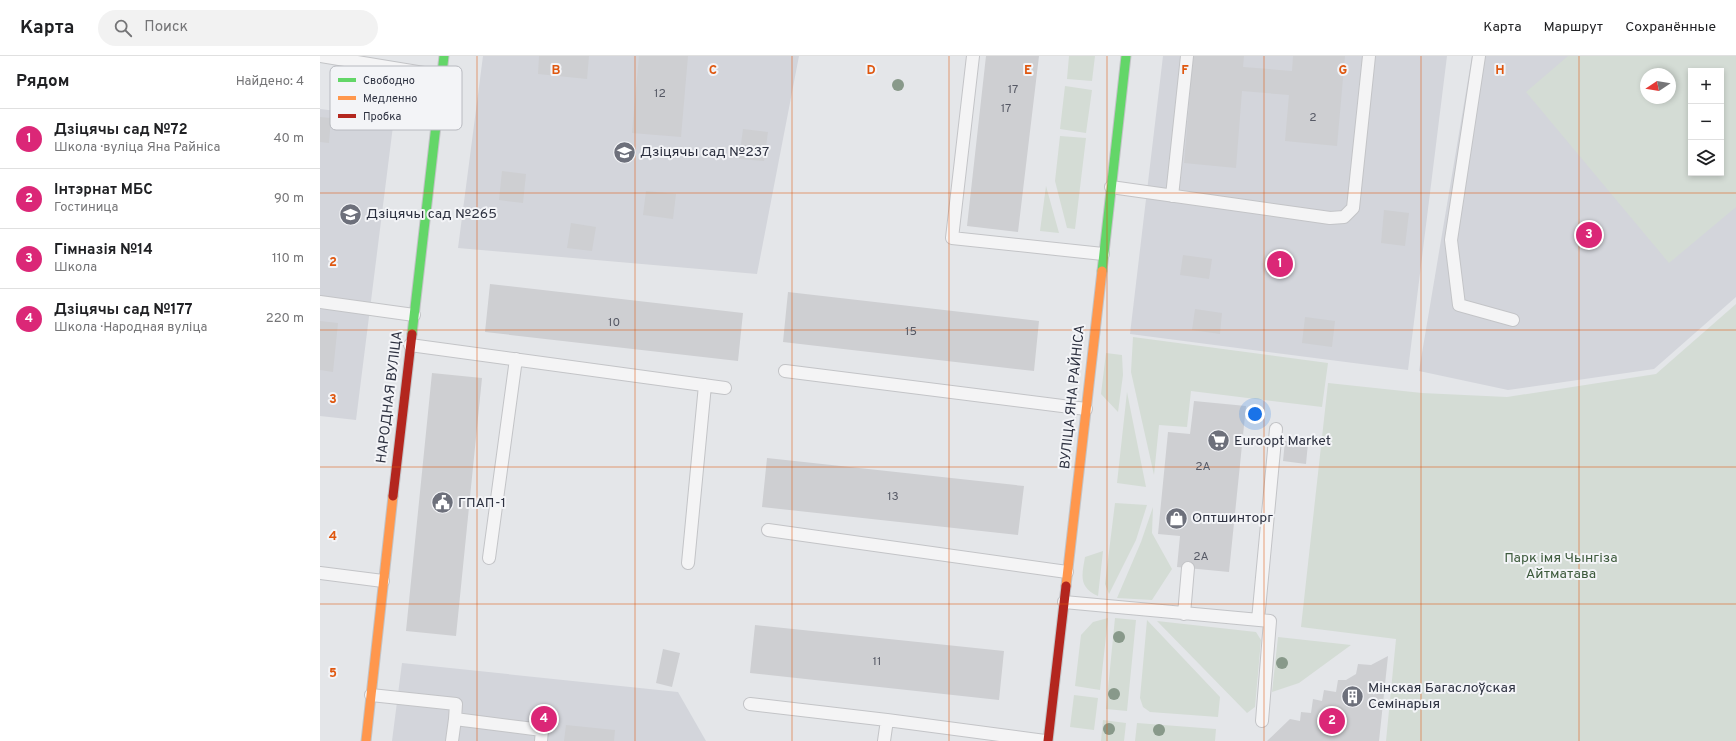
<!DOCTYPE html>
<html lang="ru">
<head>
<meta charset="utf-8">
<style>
  :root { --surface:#fff; --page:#f2f2f2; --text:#202124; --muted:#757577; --line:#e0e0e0; --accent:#db2777 }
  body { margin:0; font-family:Overpass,sans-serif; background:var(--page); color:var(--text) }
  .controls { position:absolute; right:12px; top:12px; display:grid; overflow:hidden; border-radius:0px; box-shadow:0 2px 6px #0003 }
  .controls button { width:36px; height:36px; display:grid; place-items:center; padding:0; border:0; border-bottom:1px solid var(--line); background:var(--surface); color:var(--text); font:20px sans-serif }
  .compass { position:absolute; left:1320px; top:12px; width:36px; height:36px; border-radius:50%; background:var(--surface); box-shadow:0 2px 6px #0003; rotate:258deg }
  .you { position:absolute; left:935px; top:358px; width:14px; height:14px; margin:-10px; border:3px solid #fff; border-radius:50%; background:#1a73e8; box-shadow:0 0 0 6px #1a73e833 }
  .badge { display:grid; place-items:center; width:26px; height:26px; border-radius:50%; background:var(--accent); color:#fff; font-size:13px; font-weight:700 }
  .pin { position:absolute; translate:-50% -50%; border:2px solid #fff; box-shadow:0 1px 4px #0006 }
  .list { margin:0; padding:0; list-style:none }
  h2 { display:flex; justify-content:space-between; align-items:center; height:52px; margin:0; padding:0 16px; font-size:17px }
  h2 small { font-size:13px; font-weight:400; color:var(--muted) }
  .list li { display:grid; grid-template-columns:26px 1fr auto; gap:12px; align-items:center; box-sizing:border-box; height:60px; padding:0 16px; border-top:1px solid var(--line) }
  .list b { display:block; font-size:15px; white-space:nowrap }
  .list p { margin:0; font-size:13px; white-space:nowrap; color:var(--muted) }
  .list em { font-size:13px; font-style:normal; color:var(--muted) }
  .icon { flex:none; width:22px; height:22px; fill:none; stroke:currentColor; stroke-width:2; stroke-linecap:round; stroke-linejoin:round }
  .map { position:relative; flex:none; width:1416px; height:685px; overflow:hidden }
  header { display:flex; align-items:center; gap:24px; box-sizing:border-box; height:56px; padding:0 20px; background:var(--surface); border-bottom:1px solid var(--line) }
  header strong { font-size:19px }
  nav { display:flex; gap:22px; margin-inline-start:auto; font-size:14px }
  .search { width:280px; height:36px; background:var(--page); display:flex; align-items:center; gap:10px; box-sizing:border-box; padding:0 14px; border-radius:22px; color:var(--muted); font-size:15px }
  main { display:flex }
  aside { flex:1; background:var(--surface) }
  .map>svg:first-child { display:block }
  .built { fill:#d3d5db; fill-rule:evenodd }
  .green { fill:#d4dcd5; fill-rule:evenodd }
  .building { fill:#cecfd2 }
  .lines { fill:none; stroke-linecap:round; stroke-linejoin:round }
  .lane-casing { stroke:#c3c4c7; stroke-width:14 }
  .fast-casing { stroke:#c3c4c7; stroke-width:11 }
  .slow-casing { stroke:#c3c4c7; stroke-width:11 }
  .jam-casing { stroke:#c3c4c7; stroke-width:11 }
  .lane { stroke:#f4f4f5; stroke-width:12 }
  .fast { stroke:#63d668; stroke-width:9 }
  .slow { stroke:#ff974d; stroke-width:9 }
  .jam { stroke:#b3261e; stroke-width:9 }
  .tree { fill:#88998a }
  .grid { fill:none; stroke:#df570f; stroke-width:1; stroke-opacity:0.55 }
  .labels { text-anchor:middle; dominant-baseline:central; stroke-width:4; stroke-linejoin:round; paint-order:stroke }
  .number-label { font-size:12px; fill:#565965 }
  .poi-label { font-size:14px; fill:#2d3140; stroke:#f3f4f7; text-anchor:start }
  .street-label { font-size:14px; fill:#2d3140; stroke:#f3f4f7 }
  .park-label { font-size:14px; fill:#3d5a3c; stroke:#f3f4f7 }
  .key { fill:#f3f4f7; stroke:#b8bac0; stroke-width:1 }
  .key-label { font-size:11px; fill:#2d3140 }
  .grid-label { font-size:13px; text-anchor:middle; font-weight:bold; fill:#df570f; stroke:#f3f4f7; stroke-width:4; stroke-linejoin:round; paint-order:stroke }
</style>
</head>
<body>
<header>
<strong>Карта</strong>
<div class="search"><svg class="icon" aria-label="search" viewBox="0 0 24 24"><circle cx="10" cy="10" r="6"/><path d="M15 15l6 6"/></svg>Поиск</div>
<nav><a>Карта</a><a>Маршрут</a><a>Сохранённые</a></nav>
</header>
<main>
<aside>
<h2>Рядом<small>Найдено: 4</small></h2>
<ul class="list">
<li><span class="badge">1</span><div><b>Дзіцячы сад №72</b><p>Школа · вуліца Яна Райніса</p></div><em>40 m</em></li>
<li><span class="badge">2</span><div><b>Інтэрнат МБС</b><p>Гостиница</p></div><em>90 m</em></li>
<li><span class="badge">3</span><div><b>Гімназія №14</b><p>Школа</p></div><em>110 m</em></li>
<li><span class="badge">4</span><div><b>Дзіцячы сад №177</b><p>Школа · Народная вуліца</p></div><em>220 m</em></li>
</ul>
</aside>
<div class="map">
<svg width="1416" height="685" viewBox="0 0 1416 685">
  <rect width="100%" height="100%" fill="#e4e6e9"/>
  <path class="built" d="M 163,0 L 479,0 L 437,218 L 138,192 Z
    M 843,0 L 1127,0 L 1088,314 L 810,278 Z
    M 1152,0 L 1416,0 L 1416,241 L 1334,313 L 1188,334 L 1099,315 ZM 1371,15 L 1401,15 L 1401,117 L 1371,117 ZM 1326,18 L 1350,18 L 1350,42 L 1326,42 Z
    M 0,53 L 74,62 L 36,364 L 0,360 Z
    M 82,607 L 358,636 L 386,685 L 72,685 Z"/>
  <path class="green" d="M 749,0 L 775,0 L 772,25 L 747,23 Z
    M 1248,0 L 1416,0 L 1416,151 L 1349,207 L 1206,36 ZM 1371,15 L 1401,15 L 1401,117 L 1371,117 ZM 1326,18 L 1350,18 L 1350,42 L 1326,42 Z
    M 745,30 L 772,34 L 766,77 L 740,73 Z
    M 740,80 L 766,82 L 755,173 L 747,172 L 735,125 Z
    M 726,130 L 739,177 L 720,175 Z
    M 1416,248 L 1416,685 L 1066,685 L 1076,583 L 981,571 L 1008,327 L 1102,337 L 1187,341 L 1336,318 Z
    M 813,281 L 1008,307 L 1002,351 L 871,335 L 867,371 L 839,369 L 834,419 L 811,316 Z
    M 786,297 L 802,299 L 803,319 L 798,356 L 781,338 Z
    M 807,336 L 826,431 L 797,427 Z
    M 795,447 L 827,449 L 816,484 L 789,538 L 785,528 Z
    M 833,451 L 832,477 L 852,513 L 832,544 L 797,542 L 821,486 Z
    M 783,495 L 778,540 C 758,531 762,519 765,501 Z
    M 788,562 L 780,634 L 755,630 L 761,579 L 773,566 Z
    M 795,562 L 816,564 L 807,655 L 786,653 Z
    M 827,564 L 900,641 L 898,661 L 830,656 L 823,651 L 820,642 Z
    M 837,565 L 936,576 L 941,584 L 935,651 L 927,657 Z
    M 958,581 L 1031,589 L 979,627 L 952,636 Z
    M 754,639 L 778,642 L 774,674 L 750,671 Z
    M 783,664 L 806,667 L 804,685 L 781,685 Z
    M 817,667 L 896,673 L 895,685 L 815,685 Z"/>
  <path class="building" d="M 219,0 L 269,0 L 267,23 L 218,18 Z
    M 319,0 L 368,0 L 361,81 L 312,77 Z
    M 666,0 L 719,0 L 698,176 L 647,170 Z
    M 873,0 L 924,0 L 923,11 L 972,15 L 973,0 L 1025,0 L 1017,90 L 965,85 L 969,39 L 922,35 L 916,112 L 864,107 Z
    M 0,61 L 11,62 L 9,87 L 0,86 Z
    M 423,73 L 448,76 L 444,105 L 419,103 Z
    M 182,115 L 206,118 L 203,147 L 179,144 Z
    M 326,135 L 356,138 L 353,163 L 323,159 Z
    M 1064,154 L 1089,157 L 1085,190 L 1061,187 Z
    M 251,167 L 276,171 L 272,195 L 247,192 Z
    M 863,199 L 892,203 L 889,223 L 860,219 Z
    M 170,228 L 423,257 L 418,305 L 165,276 Z
    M 468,236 L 719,265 L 714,315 L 463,286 Z
    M 875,253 L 902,257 L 900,278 L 872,274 Z
    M 985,261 L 1015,265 L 1012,291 L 982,287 Z
    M 0,265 L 18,267 L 13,316 L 0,314 Z
    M 112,317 L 162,322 L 136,580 L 86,575 Z
    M 874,345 L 926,350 L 909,516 L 857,511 L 860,480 L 838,478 L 848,376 L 870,378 Z
    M 965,385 L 988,387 L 986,408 L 963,405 Z
    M 447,402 L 704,430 L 698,479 L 442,451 Z
    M 435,569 L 684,595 L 679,644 L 430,617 Z
    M 343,593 L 360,597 L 352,631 L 336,627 Z
    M 1068,600 L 1059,685 L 947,685 L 970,663 L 980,665 L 981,656 L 991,657 L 993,643 L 1002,645 L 1004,634 L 1016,636 L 1018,624 L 1026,624 L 1036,618 L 1038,608 L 1051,609 Z
    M 246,669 L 295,674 L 294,685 L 244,685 Z"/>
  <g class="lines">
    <defs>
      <path id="lane" d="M 1,0 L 122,20
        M 653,0 L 632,182 L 783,198
        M 1159,0 L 1131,184 L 1139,249 L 1193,264
        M 791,131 L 1010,162 L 1024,161 L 1033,152 L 1049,0
        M 852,140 L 867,0
        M 0,246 L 94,259
        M 90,289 L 405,332
        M 465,315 L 766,353
        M 448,474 L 747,516
        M 169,502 L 196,303
        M 368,507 L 385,329
        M 0,517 L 63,525
        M 744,546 L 950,565 L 942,665
        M 864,558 L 868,512
        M 938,564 L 956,373
        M 51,639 L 136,648 L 135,663
        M 430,648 L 567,664
        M 132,685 L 135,663 L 222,674 L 221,685
        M 564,685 L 567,664 L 725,685"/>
      <path id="fast" d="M 782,215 L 806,0
        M 92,278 L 124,0"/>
      <path id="slow" d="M 746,530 L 782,215
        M 46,685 L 73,440"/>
      <path id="jam" d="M 73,440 L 92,278
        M 728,685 L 746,530"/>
    </defs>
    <use href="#lane" class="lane-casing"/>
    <use href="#fast" class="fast-casing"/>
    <use href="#slow" class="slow-casing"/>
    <use href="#jam" class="jam-casing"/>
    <use href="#lane" class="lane"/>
    <use href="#fast" class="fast"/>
    <use href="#slow" class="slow"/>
    <use href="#jam" class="jam"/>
  </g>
  <g class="tree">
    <circle cx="578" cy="29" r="6"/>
    <circle cx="799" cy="581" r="6"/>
    <circle cx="962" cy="607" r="6"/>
    <circle cx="794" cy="638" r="6"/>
    <circle cx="789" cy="673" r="6"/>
    <circle cx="839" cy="674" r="6"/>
  </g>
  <path class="grid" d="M 157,0 L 157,685M 315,0 L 315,685M 472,0 L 472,685M 629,0 L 629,685M 787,0 L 787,685M 944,0 L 944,685M 1101,0 L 1101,685M 1259,0 L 1259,685M 0,137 L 1416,137M 0,274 L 1416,274M 0,411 L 1416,411M 0,548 L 1416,548"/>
  <defs>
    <symbol id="school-disc" viewBox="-11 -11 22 22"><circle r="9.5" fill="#6d707b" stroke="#f3f4f7"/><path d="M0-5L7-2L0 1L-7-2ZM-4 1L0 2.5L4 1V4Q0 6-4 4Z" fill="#fff"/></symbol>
    <symbol id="supermarket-disc" viewBox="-11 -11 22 22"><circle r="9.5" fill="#6d707b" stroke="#f3f4f7"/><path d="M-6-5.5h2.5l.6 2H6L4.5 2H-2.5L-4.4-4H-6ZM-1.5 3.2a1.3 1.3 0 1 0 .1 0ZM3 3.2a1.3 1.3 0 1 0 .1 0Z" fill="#fff"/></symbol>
    <symbol id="civic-disc" viewBox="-11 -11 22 22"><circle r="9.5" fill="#6d707b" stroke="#f3f4f7"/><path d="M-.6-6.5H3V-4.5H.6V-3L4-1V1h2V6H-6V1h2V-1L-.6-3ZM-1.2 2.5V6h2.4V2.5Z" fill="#fff"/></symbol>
    <symbol id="shop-disc" viewBox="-11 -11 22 22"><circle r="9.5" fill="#6d707b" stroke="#f3f4f7"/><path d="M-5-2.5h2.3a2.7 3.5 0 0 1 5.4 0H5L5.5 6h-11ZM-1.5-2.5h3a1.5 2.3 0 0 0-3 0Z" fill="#fff"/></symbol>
    <symbol id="building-disc" viewBox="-11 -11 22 22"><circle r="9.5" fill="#6d707b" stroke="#f3f4f7"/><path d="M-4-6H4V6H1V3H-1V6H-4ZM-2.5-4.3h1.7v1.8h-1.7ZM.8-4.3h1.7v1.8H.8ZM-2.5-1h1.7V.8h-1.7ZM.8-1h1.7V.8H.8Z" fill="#fff"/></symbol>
  </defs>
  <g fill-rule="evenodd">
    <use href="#school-disc" x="292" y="84" width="25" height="25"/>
    <use href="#school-disc" x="18" y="146" width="25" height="25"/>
    <use href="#supermarket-disc" x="886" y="372" width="25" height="25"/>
    <use href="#civic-disc" x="110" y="434" width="25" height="25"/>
    <use href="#shop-disc" x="844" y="450" width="25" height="25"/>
    <use href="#building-disc" x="1020" y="628" width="25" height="25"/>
  </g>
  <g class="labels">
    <g class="number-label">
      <text x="693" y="34">17</text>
      <text x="340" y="38">12</text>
      <text x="686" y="53">17</text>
      <text x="993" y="62">2</text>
      <text x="294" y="267">10</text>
      <text x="591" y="276">15</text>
      <text x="883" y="411">2А</text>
      <text x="573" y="441">13</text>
      <text x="881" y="501">2А</text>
      <text x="557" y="606">11</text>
    </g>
    <g class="poi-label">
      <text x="320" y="96">Дзіцячы сад №237</text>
      <text x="46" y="158">Дзіцячы сад №265</text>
      <text x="914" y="385">Euroopt Market</text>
      <text x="138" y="447">ГПАП-1</text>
      <text x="872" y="462">Оптшинторг</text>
      <text x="1048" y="632">Мінская Багаслоўская<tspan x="1048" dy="16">Семінарыя</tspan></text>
    </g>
    <g class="street-label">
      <text transform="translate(70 341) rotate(-83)">НАРОДНАЯ ВУЛІЦА</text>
      <text transform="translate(753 341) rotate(-84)">ВУЛІЦА ЯНА РАЙНІСА</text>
    </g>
    <g class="park-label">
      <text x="1241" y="502">Парк імя Чынгіза<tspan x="1241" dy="16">Айтматава</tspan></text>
    </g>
  </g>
  <rect x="10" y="10" width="132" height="64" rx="6" class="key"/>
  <rect x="18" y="22" width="18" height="4" fill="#63d668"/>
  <rect x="18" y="40" width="18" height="4" fill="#ff974d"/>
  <rect x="18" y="58" width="18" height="4" fill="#b3261e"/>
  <g class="key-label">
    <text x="43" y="28">Свободно</text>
    <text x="43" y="46">Медленно</text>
    <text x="43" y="64">Пробка</text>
  </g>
  <g class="grid-label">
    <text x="236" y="18">B</text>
    <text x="393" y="18">C</text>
    <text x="551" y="18">D</text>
    <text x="708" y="18">E</text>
    <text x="865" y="18">F</text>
    <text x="1023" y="18">G</text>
    <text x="1180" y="18">H</text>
    <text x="13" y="210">2</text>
    <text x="13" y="347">3</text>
    <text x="13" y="484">4</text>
    <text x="13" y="621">5</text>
  </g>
</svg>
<div class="controls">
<button>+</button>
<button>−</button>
<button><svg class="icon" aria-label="layers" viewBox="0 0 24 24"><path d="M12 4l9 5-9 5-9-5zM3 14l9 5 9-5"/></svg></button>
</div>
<svg class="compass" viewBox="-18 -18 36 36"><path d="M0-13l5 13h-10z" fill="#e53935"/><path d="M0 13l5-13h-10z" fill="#757577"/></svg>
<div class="you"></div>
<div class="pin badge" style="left:960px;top:208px">1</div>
<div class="pin badge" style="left:1012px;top:665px">2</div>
<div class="pin badge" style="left:1269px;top:179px">3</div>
<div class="pin badge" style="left:224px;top:663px">4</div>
</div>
</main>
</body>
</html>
